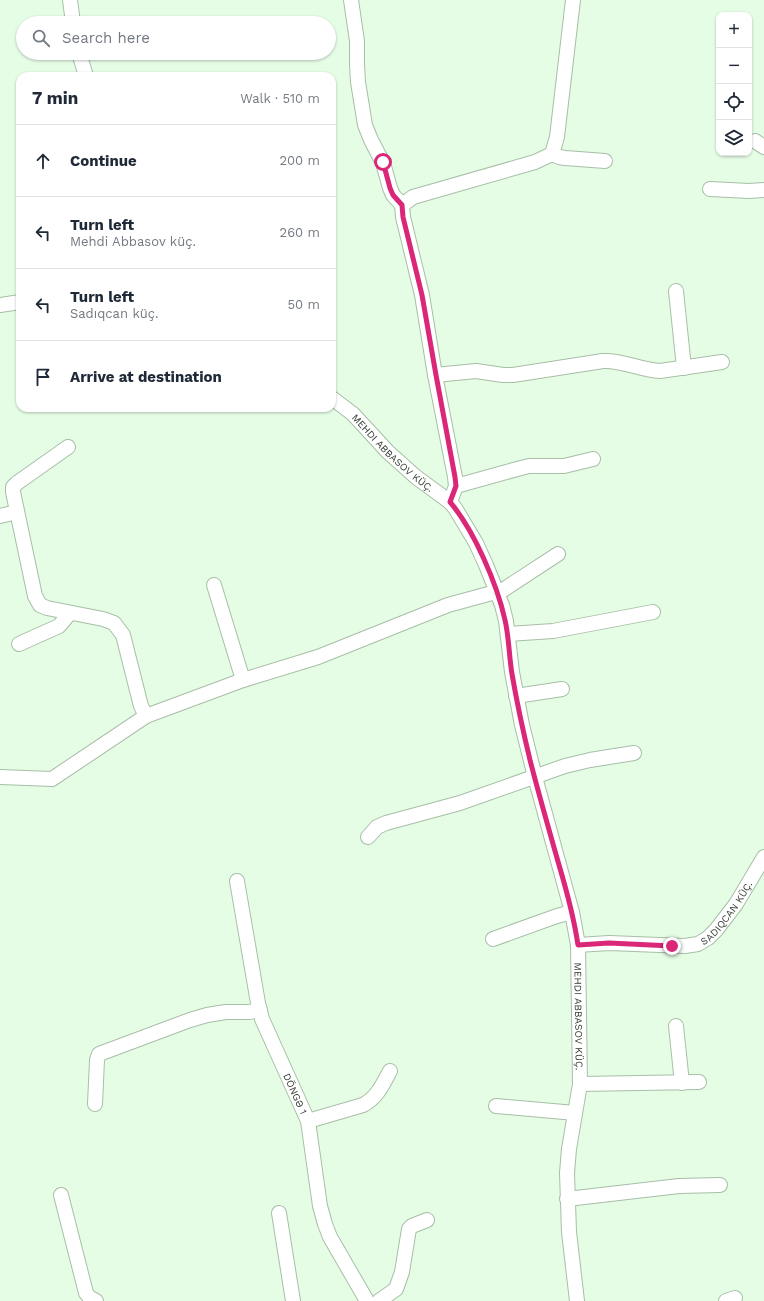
<!DOCTYPE html>
<html lang="en">
<head>
<meta charset="utf-8">
<style>
  :root { --surface:#fff; --page:#f6f6f7; --text:#1f2937; --muted:#747a83; --line:#e0e1e3 }
  body { margin:0; font-family:"Work Sans",sans-serif; background:var(--page); color:var(--text) }
  .controls { position:absolute; right:12px; top:12px; display:grid; overflow:hidden; border-radius:8px; box-shadow:0 1px 3px #0004 }
  .controls button { width:36px; height:36px; display:grid; place-items:center; padding:0; border:0; border-bottom:1px solid var(--line); background:var(--surface); color:var(--text); font:20px sans-serif }
  .stop { position:absolute; width:12px; height:12px; margin:-9px; border:3px solid #db2777; border-radius:50%; background:#fff }
  .stop.end { background:#db2777; border-color:#fff; box-shadow:0 1px 4px #0008 }
  .list { margin:0; padding:0; list-style:none }
  h2 { display:flex; justify-content:space-between; align-items:center; height:52px; margin:0; padding:0 16px; font-size:17px }
  h2 small { font-size:13px; font-weight:400; color:var(--muted) }
  .list li { display:grid; grid-template-columns:26px 1fr auto; gap:12px; align-items:center; box-sizing:border-box; height:72px; padding:0 16px; border-top:1px solid var(--line) }
  .list b { display:block; font-size:15px; white-space:nowrap }
  .list p { margin:0; font-size:13px; white-space:nowrap; color:var(--muted) }
  .list em { font-size:13px; font-style:normal; color:var(--muted) }
  .icon { flex:none; width:22px; height:22px; fill:none; stroke:currentColor; stroke-width:2; stroke-linecap:round; stroke-linejoin:round }
  .map { position:relative; flex:none; width:764px; height:1301px; overflow:hidden }
  .search { position:absolute; background:var(--surface); box-shadow:0 1px 3px #0004; left:16px; top:16px; width:320px; height:44px; display:flex; align-items:center; gap:10px; box-sizing:border-box; padding:0 14px; border-radius:22px; color:var(--muted); font-size:15px }
  .panel { position:absolute; background:var(--surface); box-shadow:0 1px 3px #0004; left:16px; top:72px; width:320px; height:340px; border-radius:12px }
  .map>svg:first-child { display:block }
  .lines { fill:none; stroke-linecap:round; stroke-linejoin:round }
  .minor-casing { stroke:#a7bea7; stroke-width:16 }
  .minor { stroke:#fff; stroke-width:14 }
  .route { stroke:#db2777; stroke-width:5 }
  .labels { text-anchor:middle; dominant-baseline:central; stroke-width:3; stroke-linejoin:round; paint-order:stroke }
  .street-label { font-size:10px; fill:#303930; stroke:#e5fde5 }
</style>
</head>
<body>
<div class="map">
<svg width="764" height="1301" viewBox="0 0 764 1301">
  <rect width="100%" height="100%" fill="#e5fde5"/>
  <g class="lines">
    <defs>
      <g id="minor">
        <path d="M 70,0 L 73,23"/>
        <path d="M 351,0 L 357,41 L 357,64 L 358,82 L 365,125 L 371,140 L 383,163 L 390,188 L 393,195 L 402,205"/>
        <path d="M 79,53 L 86,76"/>
        <path d="M 755,141 L 764,147"/>
        <path d="M 552,154 L 559,157 L 565,158 L 605,161"/>
        <path d="M 710,189 L 749,191 L 764,190"/>
        <path d="M 676,291 L 684,368"/>
        <path d="M 0,305 L 20,302"/>
        <path d="M 435,375 L 476,371 L 503,375 L 513,375 L 603,361 C 622,360 641,370 660,371 L 722,362"/>
        <path id="s1" d="M 332,398 L 353,414 L 388,452 L 416,477 L 450,502 L 455,508 L 476,543 L 486,565 L 502,605 L 506,621 L 512,672 L 522,725 L 535,777 L 572,912 L 578,945 L 580,1084 L 569,1149 L 567,1173 L 569,1232 L 577,1301"/>
        <path d="M 68,447 L 17,483 L 13,487 L 13,492 L 35,596 L 40,605 L 47,608 L 103,619 L 114,623 L 123,635 L 141,706 L 146,716"/>
        <path d="M 456,486 L 521,468 L 529,466 L 564,466 L 593,459"/>
        <path d="M 450,502 L 456,486 L 455,477 L 435,375 L 422,295 L 403,217 L 402,205 L 413,197 L 535,162 L 552,154 L 557,137 L 573,0"/>
        <path d="M 0,516 L 17,512"/>
        <path d="M 214,585 L 243,680"/>
        <path d="M 508,634 L 553,631 L 653,612"/>
        <path d="M 19,644 L 59,626 L 70,613"/>
        <path d="M 516,696 L 562,689"/>
        <path d="M 0,777 L 52,779 L 146,716 L 243,680 L 318,657 L 448,605 L 503,590 L 558,554"/>
        <path d="M 368,837 L 377,827 L 386,823 L 460,803 L 565,766 L 590,760 L 634,753"/>
        <path id="s2" d="M 237,881 L 258,1003 L 262,1019 L 308,1121 L 320,1206 L 325,1224 L 330,1237 L 367,1301"/>
        <path d="M 493,939 L 557,916 L 572,912"/>
        <path id="s3" d="M 578,945 L 609,943 L 685,946 L 698,944 L 708,938 L 716,930 L 736,904 L 764,857"/>
        <path d="M 676,1026 L 682,1083"/>
        <path d="M 580,1084 L 699,1082"/>
        <path d="M 95,1104 L 97,1060 L 99,1054 L 190,1020 L 207,1015 L 226,1012 L 249,1012 L 260,1010"/>
        <path d="M 496,1106 L 575,1113"/>
        <path d="M 308,1121 L 363,1105 C 377,1098 383,1084 390,1071"/>
        <path d="M 61,1195 L 86,1293 L 90,1298 L 96,1301"/>
        <path d="M 567,1199 L 679,1186 L 720,1185"/>
        <path d="M 279,1213 L 293,1301"/>
        <path d="M 379,1301 L 396,1289 L 402,1272 L 409,1229 L 412,1226 L 427,1220"/>
        <path d="M 726,1301 L 735,1298"/>
      </g>
    </defs>
    <use href="#minor" class="minor-casing"/>
    <use href="#minor" class="minor"/>
  </g>
  <g class="lines">
    <path class="route" d="M 383,162 L 390,188 L 393,195 L 402,205 L 403,217 L 422,295 L 436,375 L 455,477 L 456,486 L 450,502 C 474,530 497,584 505,620 C 509,637 509,656 512,674 C 517,703 523,731 530,760 C 539,795 549,830 559,865 C 567,892 574,918 578,945 L 609,943 L 672,946"/>
  </g>
  <g class="labels">
    <g class="street-label">
      <text stroke="none"><textPath href="#s1" startOffset="82">MEHDI ABBASOV KÜÇ.</textPath></text>
      <text stroke="none"><textPath href="#s3" startOffset="163">SADIQCAN KÜÇ.</textPath></text>
      <text stroke="none"><textPath href="#s1" startOffset="694">MEHDI ABBASOV KÜÇ.</textPath></text>
      <text stroke="none"><textPath href="#s2" startOffset="222">DÖNGƏ 1</textPath></text>
    </g>
  </g>
</svg>
<div class="controls">
<button>+</button>
<button>−</button>
<button><svg class="icon" aria-label="locate" viewBox="0 0 24 24"><circle cx="12" cy="12" r="6"/><path d="M12 2v4M12 18v4M2 12h4M18 12h4"/></svg></button>
<button><svg class="icon" aria-label="layers" viewBox="0 0 24 24"><path d="M12 4l9 5-9 5-9-5zM3 14l9 5 9-5"/></svg></button>
</div>
<div class="stop" style="left:383px;top:162px"></div>
<div class="stop end" style="left:672px;top:946px"></div>
<div class="search"><svg class="icon" aria-label="search" viewBox="0 0 24 24"><circle cx="10" cy="10" r="6"/><path d="M15 15l6 6"/></svg>Search here</div>
<section class="panel">
<h2>7 min<small>Walk · 510 m</small></h2>
<ul class="list">
<li><svg class="icon" aria-label="ahead" viewBox="0 0 24 24"><path d="M12 20V5M6 11l6-6 6 6"/></svg><div><b>Continue</b></div><em>200 m</em></li>
<li><svg class="icon" aria-label="left" viewBox="0 0 24 24"><path d="M17 20v-9H6M10 6l-5 5 5 5"/></svg><div><b>Turn left</b><p>Mehdi Abbasov küç.</p></div><em>260 m</em></li>
<li><svg class="icon" aria-label="left" viewBox="0 0 24 24"><path d="M17 20v-9H6M10 6l-5 5 5 5"/></svg><div><b>Turn left</b><p>Sadıqcan küç.</p></div><em>50 m</em></li>
<li><svg class="icon" aria-label="arrive" viewBox="0 0 24 24"><path d="M6 21V4h12l-3 4 3 4H6"/></svg><div><b>Arrive at destination</b></div></li>
</ul>
</section>
</div>
</body>
</html>
